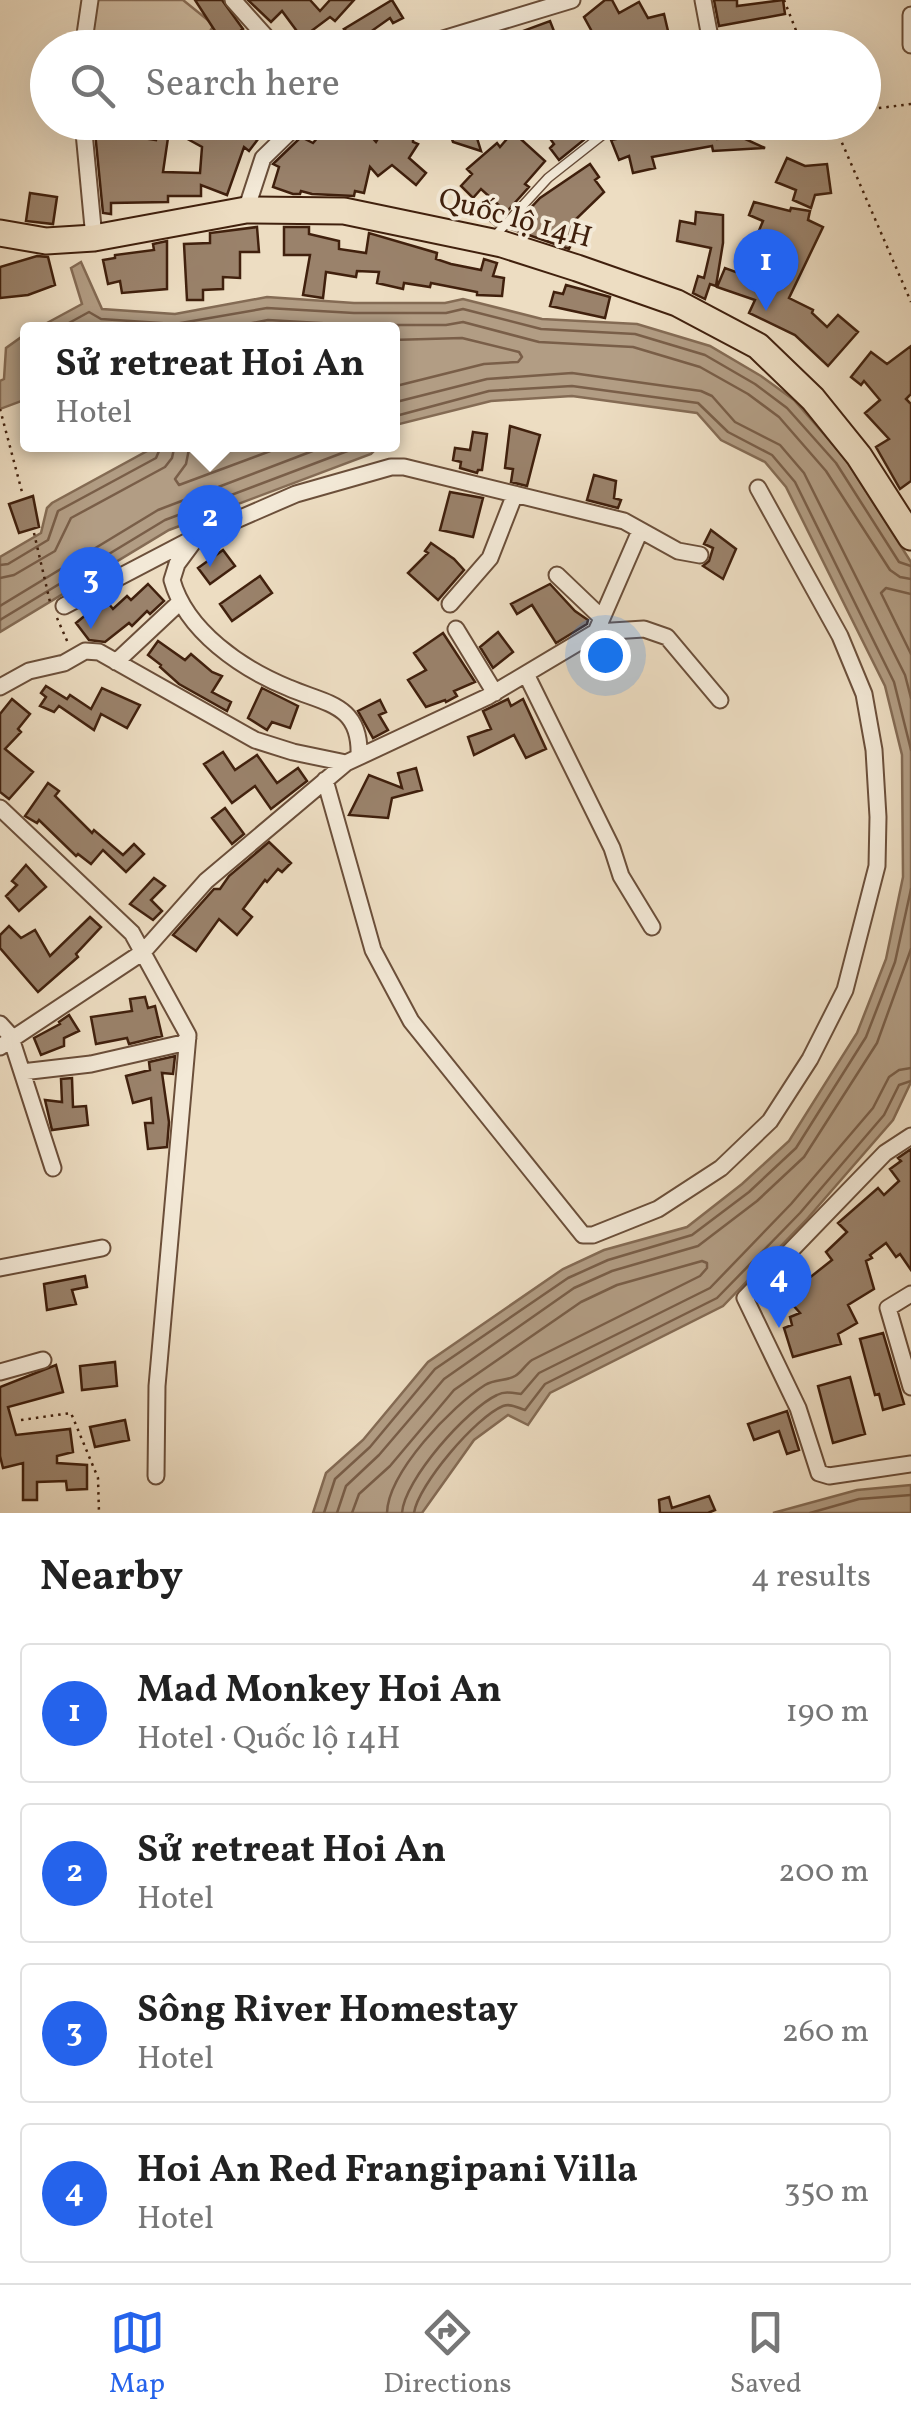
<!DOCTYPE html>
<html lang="en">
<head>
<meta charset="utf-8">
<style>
  :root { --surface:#fff; --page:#f2f2f2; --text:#222; --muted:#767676; --line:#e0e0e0; --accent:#2563eb }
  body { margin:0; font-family:Vollkorn,serif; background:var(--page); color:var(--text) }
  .you { position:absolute; left:605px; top:655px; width:35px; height:35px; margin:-25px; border:8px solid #fff; border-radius:50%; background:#1a73e8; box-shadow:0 0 0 15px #1a73e833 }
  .badge { display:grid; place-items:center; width:65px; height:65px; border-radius:50%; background:var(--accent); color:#fff; font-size:32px; font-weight:700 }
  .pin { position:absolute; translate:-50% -82px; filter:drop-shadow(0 2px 5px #0008) }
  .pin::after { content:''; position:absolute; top:52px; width:35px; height:30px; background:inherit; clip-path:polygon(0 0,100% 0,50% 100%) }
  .popup { position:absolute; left:20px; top:322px; width:380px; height:130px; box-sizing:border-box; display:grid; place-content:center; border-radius:10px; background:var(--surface); filter:drop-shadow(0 2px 8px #0005); font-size:32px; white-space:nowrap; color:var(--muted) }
  .popup b { font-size:38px; color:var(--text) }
  .popup::after { content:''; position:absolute; left:50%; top:100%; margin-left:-20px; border:20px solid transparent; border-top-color:var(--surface) }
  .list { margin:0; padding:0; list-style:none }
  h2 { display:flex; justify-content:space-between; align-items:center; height:130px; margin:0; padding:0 40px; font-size:42px }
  h2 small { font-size:32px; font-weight:400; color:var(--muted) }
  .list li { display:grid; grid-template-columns:65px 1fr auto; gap:30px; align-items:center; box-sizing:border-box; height:140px; margin:0 20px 20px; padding:0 20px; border:2px solid var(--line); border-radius:10px }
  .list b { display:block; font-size:38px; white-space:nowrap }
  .list p { margin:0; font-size:32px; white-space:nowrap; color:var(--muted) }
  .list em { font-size:32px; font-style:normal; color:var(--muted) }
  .icon { flex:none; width:55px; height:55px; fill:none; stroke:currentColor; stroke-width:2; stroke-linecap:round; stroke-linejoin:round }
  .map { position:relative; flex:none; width:911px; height:1513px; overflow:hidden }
  .search { position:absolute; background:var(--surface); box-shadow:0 10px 40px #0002; left:30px; right:30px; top:30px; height:110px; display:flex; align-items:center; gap:25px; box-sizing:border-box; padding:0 35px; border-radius:55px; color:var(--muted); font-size:38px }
  .sheet { height:770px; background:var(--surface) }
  nav { display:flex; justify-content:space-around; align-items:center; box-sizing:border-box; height:140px; border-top:2px solid var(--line); background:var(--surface); font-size:28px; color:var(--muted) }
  nav a { display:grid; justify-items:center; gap:5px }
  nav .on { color:var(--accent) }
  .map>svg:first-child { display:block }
  .green { fill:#d0bda3; stroke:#886e58; stroke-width:2.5 }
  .water { fill:#b29d84; stroke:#846b54; stroke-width:2.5 }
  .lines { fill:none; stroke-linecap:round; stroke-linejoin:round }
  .shore { stroke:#795e48; stroke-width:2.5 }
  .building { fill:#9a826b; stroke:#40200d; stroke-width:2.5 }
  .service-casing { stroke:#6b4f3a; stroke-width:11 }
  .minor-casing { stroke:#6b4f3a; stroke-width:19 }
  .primary-casing { stroke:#40200d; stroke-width:29 }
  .path { stroke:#40200d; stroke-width:2.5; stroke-dasharray:2.5 5; stroke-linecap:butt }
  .service { stroke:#f3e9d7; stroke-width:8 }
  .minor { stroke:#f3e9d7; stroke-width:15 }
  .primary { stroke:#edddc2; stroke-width:25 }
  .labels { text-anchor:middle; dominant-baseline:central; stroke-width:8; stroke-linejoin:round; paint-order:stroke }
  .street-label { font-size:30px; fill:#40200d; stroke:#f3e9d7 }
</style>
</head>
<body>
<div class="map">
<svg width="911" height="1513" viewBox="0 0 911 1513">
  <rect width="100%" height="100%" fill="#edddc2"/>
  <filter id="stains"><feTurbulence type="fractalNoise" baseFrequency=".002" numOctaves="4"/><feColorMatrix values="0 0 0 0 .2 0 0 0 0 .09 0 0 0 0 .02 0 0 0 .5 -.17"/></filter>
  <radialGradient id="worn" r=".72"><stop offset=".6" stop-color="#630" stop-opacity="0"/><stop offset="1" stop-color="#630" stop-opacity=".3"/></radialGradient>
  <path class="green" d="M 86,0 L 183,0 L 214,25 L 200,47 L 119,47 L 84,36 Z"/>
  <path class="water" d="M 81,262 L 102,309 L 175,314 L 267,297 L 354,303 L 445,303 L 463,299 L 542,319 L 637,324 L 710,346 L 761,376 L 794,400 L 844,457 L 911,562 L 911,1082 L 893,1120 L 807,1219 L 723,1306 L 550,1393 L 528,1425 L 508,1415 L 474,1440 L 422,1513 L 313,1513 L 326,1473 L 363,1440 L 428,1362 L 563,1269 L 604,1250 L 687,1227 L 742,1184 L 789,1141 L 857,1033 L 886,959 L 903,877 L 902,755 L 885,686 L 786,487 L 765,462 L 721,440 L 697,413 L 572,396 L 491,401 L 399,424 L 393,431 L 392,330 L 34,330 L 82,304 L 71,268 Z
    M 27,333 L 27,399 L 0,409 L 0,381 L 4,379 L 6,348 Z
    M 160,444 L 380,445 L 371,454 L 169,530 L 0,632 L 0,557 L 41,533 L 47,508 L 52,503 Z
    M 911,1485 L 911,1513 L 773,1513 L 857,1490 Z"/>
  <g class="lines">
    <path class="shore" d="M 56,330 L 89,312 L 101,319 L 175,324 L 267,308 L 354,313 L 446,313 L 463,309 L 541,329 L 635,334 L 705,355 L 755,384 L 787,408 L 836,463 L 899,562 L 911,566
      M 217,330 L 268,320 L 354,325 L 446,325 L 463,322 L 539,342 L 633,347 L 700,367 L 748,394 L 779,417 L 826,471 L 890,570 L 900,577 L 911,579
      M 392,340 L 462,338 L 519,352 L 522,357 L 518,362 L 484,364 L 392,387
      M 392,403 L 487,379 L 572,373 L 701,391 L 712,396 L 735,422 L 780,445 L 804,473 L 905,675 L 911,698
      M 392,417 L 489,391 L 572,386 L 698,403 L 728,432 L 772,455 L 795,482 L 894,682 L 911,750
      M 190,444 L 186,464 L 175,479 L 179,485 L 289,444
      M 0,565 L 8,564 L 48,540 L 58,511 L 156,458 L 162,444
      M 0,578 L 14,575 L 55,551 L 71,518 L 165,467 L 172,458 L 175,444
      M 911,594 L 886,588 L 881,593 L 911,654
      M 0,606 L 158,510 L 331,444
      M 0,620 L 165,520 L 366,444
      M 324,1513 L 335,1479 L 370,1447 L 435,1369 L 568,1278 L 608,1260 L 692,1235 L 749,1192 L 796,1148 L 866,1037 L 895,962 L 911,889
      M 337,1513 L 346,1486 L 379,1455 L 444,1379 L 574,1288 L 612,1271 L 698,1246 L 757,1201 L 804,1157 L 877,1043 L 911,949
      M 352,1513 L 359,1494 L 390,1466 L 454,1390 L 581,1302 L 617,1285 L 702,1261 L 707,1263 L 707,1268 L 700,1276 L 532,1360 C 526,1364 521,1373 515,1376 C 507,1381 495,1379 485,1385 C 452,1406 388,1472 387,1513
      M 402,1513 C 404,1480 467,1409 497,1395 C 505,1391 513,1393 521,1394 L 539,1373 L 710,1288 L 791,1204 L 873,1108 L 889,1077 L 899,1070 L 911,1068
      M 414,1513 C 418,1485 476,1417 503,1406 C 511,1403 518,1408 525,1410 L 545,1384 L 717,1298 L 800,1213 L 884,1115 L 899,1085 L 911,1081
      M 810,1513 L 859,1499 L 911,1495"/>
  </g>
  <path class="building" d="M 195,0 L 222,0 L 243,29 L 216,48 L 210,39 L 217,34 Z
    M 248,0 L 310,0 L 320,11 L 330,0 L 354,0 L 335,21 L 330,17 L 302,38 L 282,11 L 271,22 Z
    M 392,0 L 403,18 L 393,23 L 390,18 L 373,30 L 384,48 L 331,48 L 348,33 L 344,29 Z
    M 605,0 L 612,0 L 619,13 L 639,2 L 648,18 L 664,14 L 672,48 L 651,48 L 646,39 L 632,48 L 601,48 L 584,17 Z
    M 714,0 L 737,0 L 737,6 L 783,0 L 785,14 L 719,26 Z
    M 550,21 L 559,44 L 549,48 L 539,48 L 538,44 L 528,48 L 481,48 L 478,40 L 491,36 L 493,42 Z
    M 94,122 L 130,122 L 129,136 L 156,140 L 158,129 L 169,131 L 163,172 L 200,173 L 202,147 L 173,131 L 177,122 L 197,122 L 190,135 L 217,137 L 224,122 L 271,122 L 249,151 L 244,147 L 227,195 L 201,185 L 201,196 L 168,196 L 168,202 L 111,203 L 111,214 L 103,213 Z
    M 331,122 L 351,122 L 359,130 L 363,127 L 376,142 L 388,122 L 422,122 L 413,137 L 413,142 L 418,144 L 409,158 L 426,173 L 416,185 L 392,165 L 378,176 L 370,167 L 364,193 L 355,191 L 354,196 L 312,194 L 301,191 L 300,194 L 293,194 L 273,187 L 279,167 L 273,164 L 301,137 L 313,143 Z
    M 457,122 L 472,122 L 481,151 L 453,142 L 449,130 Z
    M 559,122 L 599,122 L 601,126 L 559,160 L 550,148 L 554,144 L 546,133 Z
    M 702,122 L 713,122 L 717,139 L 741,137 L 765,148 L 713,151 L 712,146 L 652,157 L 655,168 L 633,173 L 629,156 L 619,160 L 611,140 Z
    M 513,132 L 545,161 L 525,184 L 529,187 L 495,225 L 489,220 L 501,207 L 481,189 L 473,198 L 461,186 L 472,174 L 467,169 L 497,143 L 500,147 Z
    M 787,158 L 805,166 L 827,164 L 831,193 L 815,195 L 811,208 L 793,200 L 796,190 L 776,182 Z
    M 590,164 L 599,177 L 595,180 L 604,192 L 575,220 L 581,224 L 569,249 L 511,229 L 540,198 Z
    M 30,193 L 57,197 L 53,224 L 26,221 Z
    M 754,202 L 790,211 L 791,208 L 810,211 L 808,220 L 823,227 L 789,298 L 813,310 L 812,313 L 827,327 L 838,315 L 858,332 L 828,366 L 795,335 L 749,313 L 755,300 L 717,287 L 725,268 L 741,274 L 763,221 L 749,215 Z
    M 696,212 L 723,215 L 723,243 L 716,286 L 710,284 L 705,299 L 693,293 L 698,276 L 704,278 L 711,248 L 677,241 L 680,221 L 695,224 Z
    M 257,227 L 259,252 L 240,252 L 240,278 L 223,277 L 223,289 L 203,290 L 203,300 L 187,300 L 184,244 L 210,243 L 210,233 Z
    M 284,227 L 309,227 L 309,234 L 339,241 L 339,249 L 366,253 L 369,233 L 437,253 L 436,259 L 451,264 L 481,270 L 484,259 L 497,263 L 493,276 L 504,278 L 502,296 L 477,295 L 477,292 L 431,283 L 430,287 L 404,283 L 403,289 L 377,283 L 379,272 L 357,271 L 356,277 L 326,272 L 323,298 L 303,295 L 310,255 L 284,255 Z
    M 167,241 L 167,289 L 122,293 L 120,281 L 108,284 L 103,260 L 115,258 L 115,255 L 154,250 L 153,244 Z
    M 37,256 L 48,257 L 55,285 L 28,295 L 0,298 L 0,267 Z
    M 566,285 L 610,297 L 605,318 L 550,306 L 554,292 L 563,294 Z
    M 911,346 L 911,394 L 906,399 L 911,404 L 911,481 L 900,489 L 876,447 L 889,439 L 865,413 L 880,400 L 864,381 L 861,385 L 851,377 L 871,352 L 887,364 Z
    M 510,426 L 540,435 L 527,486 L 511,482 L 513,469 L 505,468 Z
    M 473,432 L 487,434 L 482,470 L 478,470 L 477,473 L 460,468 L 461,462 L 453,460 L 455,448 L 470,450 Z
    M 594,475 L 616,481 L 614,498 L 621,500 L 618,508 L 587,500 Z
    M 450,492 L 483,498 L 473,537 L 440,530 Z
    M 33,496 L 39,527 L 19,533 L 9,504 Z
    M 711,530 L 736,549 L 723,579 L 703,566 L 709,561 L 713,548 L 704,544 Z
    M 431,543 L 454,559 L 464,570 L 438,600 L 408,573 L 428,553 L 425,551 Z
    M 223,550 L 235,566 L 210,584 L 198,568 Z
    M 260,576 L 272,593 L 232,621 L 220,604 Z
    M 148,584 L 164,601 L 150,614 L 147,611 L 132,626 L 129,623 L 105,642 L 89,640 L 76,623 L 105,599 L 113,609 L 127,596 L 131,600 Z
    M 550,584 L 575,611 L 588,620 L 587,624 L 556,643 L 532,605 L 517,614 L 511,604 Z
    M 498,632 L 513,652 L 493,668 L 480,647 Z
    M 443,633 L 475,682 L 454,691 L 457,696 L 446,702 L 445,700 L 426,707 L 408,680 L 426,670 L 414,653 Z
    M 158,641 L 185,660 L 191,654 L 212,672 L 222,676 L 212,692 L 231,702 L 227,711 L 179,684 L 160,667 L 161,665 L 148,655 Z
    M 46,686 L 67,699 L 70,695 L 91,709 L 102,688 L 140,705 L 127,728 L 101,714 L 94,730 L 59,706 L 54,712 L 40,706 L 46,697 L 41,693 Z
    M 262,688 L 298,706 L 290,728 L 272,722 L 267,730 L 248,718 Z
    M 12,699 L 30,714 L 18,729 L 21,732 L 5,749 L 33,772 L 9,799 L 0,792 L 0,714 Z
    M 508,699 L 511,706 L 523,699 L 546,749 L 526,758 L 514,735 L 474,755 L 468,737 L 491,729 L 483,711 Z
    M 380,700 L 386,712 L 379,715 L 388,730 L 373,738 L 358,711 Z
    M 223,752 L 235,770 L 257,755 L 277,783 L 298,768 L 307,781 L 271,809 L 255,786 L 232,803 L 204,764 Z
    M 416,768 L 422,790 L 392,798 L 388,818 L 349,815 L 369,775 L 402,788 L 398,773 Z
    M 48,783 L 59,791 L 55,796 L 92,833 L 94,830 L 123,855 L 134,844 L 144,854 L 126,872 L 103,850 L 91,864 L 78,854 L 76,856 L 39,820 L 37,823 L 25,816 Z
    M 225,808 L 244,834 L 232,844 L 212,818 Z
    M 269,842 L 291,863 L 282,872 L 278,869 L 267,882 L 265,880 L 243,909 L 252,917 L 237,935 L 219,919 L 196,951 L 173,935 L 214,889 L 220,889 L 229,876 Z
    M 26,865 L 46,887 L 19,911 L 6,896 L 17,885 L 12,881 Z
    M 154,878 L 165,886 L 151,900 L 162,911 L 153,920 L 130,904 Z
    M 90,917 L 101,927 L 76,954 L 78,957 L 38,992 L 0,948 L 0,935 L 9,926 L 21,938 L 35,930 L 50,956 Z
    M 145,997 L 148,1008 L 155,1006 L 162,1036 L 129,1044 L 127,1038 L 96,1044 L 91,1017 L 132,1011 L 130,999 Z
    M 69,1015 L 79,1031 L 64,1038 L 64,1046 L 41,1055 L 34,1038 L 60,1024 L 59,1022 Z
    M 175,1056 L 173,1074 L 162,1073 L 169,1122 L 167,1147 L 148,1149 L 145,1123 L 153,1123 L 151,1098 L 133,1103 L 126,1076 L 150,1070 L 149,1062 Z
    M 72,1078 L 73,1107 L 86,1106 L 88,1125 L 52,1130 L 45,1100 L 62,1102 L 61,1079 Z
    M 911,1149 L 911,1270 L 900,1254 L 896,1257 L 886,1243 L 870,1255 L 872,1258 L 866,1261 L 874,1289 L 848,1305 L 857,1323 L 838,1334 L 841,1344 L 793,1357 L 784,1328 L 792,1325 L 790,1317 L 800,1313 L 785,1296 L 790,1292 L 783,1285 L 800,1270 L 808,1279 L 832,1260 L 826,1252 L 847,1232 L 838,1223 L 878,1188 L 884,1195 L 899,1181 L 890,1169 L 901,1161 L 898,1158 Z
    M 85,1276 L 87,1287 L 72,1290 L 76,1304 L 47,1310 L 44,1284 Z
    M 883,1333 L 904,1404 L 883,1410 L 879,1394 L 875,1395 L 860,1339 Z
    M 115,1362 L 117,1386 L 82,1390 L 80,1366 Z
    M 56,1365 L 63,1392 L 8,1407 L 16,1435 L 70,1429 L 73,1452 L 57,1456 L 57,1463 L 87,1465 L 87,1489 L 67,1490 L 66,1481 L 37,1482 L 37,1500 L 23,1500 L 23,1463 L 3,1468 L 0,1456 L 0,1387 Z
    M 850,1377 L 865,1434 L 833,1443 L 818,1386 Z
    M 787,1411 L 799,1450 L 787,1454 L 779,1431 L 754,1440 L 748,1424 Z
    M 125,1420 L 129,1440 L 95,1447 L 90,1427 Z
    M 709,1496 L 715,1510 L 708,1513 L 660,1513 L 659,1500 L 669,1497 L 672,1508 Z"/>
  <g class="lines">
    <defs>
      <path id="service" d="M 493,238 L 548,178 L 619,122"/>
      <path id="minor" d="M 233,0 L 276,48
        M 703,0 L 712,48
        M 911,15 L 911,45
        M 83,48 L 90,0
        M 413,48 L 572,0
        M 83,122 L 94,238
        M 246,210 L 263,158 L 300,122
        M 557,575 L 602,618
        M 450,604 L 490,558 L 515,494
        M 64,606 L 194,538
        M 456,629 L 495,693
        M 596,632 L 640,531
        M 116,662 L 180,602
        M 526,674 L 612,848 L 621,876 L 652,927
        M 0,687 L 29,671 L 64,663 L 85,651 L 99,652 L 255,740 L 293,752 L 346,763
        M 359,756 C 361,704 326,704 289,688 C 242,669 186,631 172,580 L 177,564 L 197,537 L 296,494 L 391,467 L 404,467 L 624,521 L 678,551 L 700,555
        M 325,780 L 373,950 L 411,1021 L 583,1235 L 593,1235 L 658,1209 L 721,1168 L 770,1121 L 810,1059 L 845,990 L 877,866 L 878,817 L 874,750 L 864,694 L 840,636 L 758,488
        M 0,808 L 132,933 L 188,1035 L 157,1386 L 156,1476
        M 0,1024 L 10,1035 L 53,1168
        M 0,1047 L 143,952 L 206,881 L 346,763 L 487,697 L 596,632 L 644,629 L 667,637 L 720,700
        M 22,1072 L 91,1064 L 183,1043 L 188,1038
        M 911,1136 L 885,1153 L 745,1298 L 798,1408 L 819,1473 L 829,1476 L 911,1464
        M 0,1268 L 102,1248
        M 911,1294 L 888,1308 L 911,1387
        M 0,1372 L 43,1360"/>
      <path id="primary" d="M 0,233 L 46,241 L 94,238 L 246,210 L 344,211 L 502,244 L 577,268 L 677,303 L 758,346 L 813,399 L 859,456 L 911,537"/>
    </defs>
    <use href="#service" class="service-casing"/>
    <use href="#minor" class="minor-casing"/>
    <use href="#primary" class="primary-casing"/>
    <path class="path" d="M 784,0 L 803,48
      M 864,110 L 911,104
      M 833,122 L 911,302
      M 0,409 L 22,492
      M 34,533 L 50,602
      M 57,618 L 68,643
      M 21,1420 L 71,1413 L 98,1478 L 99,1513"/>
    <use href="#service" class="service"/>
    <use href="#minor" class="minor"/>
    <use href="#primary" class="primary"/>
  </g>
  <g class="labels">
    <g class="street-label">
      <text transform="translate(515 219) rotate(15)">Quốc lộ 14H</text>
    </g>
  </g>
  <rect width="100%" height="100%" filter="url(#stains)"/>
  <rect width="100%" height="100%" fill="url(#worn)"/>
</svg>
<div class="you"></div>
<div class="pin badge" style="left:766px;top:311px">1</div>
<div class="pin badge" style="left:210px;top:567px">2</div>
<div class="popup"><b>Sử retreat Hoi An</b>Hotel</div>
<div class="pin badge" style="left:91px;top:629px">3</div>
<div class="pin badge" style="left:779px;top:1328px">4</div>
<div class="search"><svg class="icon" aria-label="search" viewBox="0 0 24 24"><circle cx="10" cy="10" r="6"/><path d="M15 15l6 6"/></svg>Search here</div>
</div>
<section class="sheet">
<h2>Nearby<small>4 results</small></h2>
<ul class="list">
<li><span class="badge">1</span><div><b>Mad Monkey Hoi An</b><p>Hotel · Quốc lộ 14H</p></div><em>190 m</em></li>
<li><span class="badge">2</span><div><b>Sử retreat Hoi An</b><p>Hotel</p></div><em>200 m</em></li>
<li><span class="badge">3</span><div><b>Sông River Homestay</b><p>Hotel</p></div><em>260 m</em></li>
<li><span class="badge">4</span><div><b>Hoi An Red Frangipani Villa</b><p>Hotel</p></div><em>350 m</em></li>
</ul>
</section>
<nav>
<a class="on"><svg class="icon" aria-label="map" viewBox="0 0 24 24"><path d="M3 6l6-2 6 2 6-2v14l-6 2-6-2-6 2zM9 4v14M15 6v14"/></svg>Map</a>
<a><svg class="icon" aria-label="directions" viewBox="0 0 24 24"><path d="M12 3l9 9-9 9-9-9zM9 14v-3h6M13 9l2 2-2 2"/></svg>Directions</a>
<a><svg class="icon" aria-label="saved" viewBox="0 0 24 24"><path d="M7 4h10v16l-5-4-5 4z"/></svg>Saved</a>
</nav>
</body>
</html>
